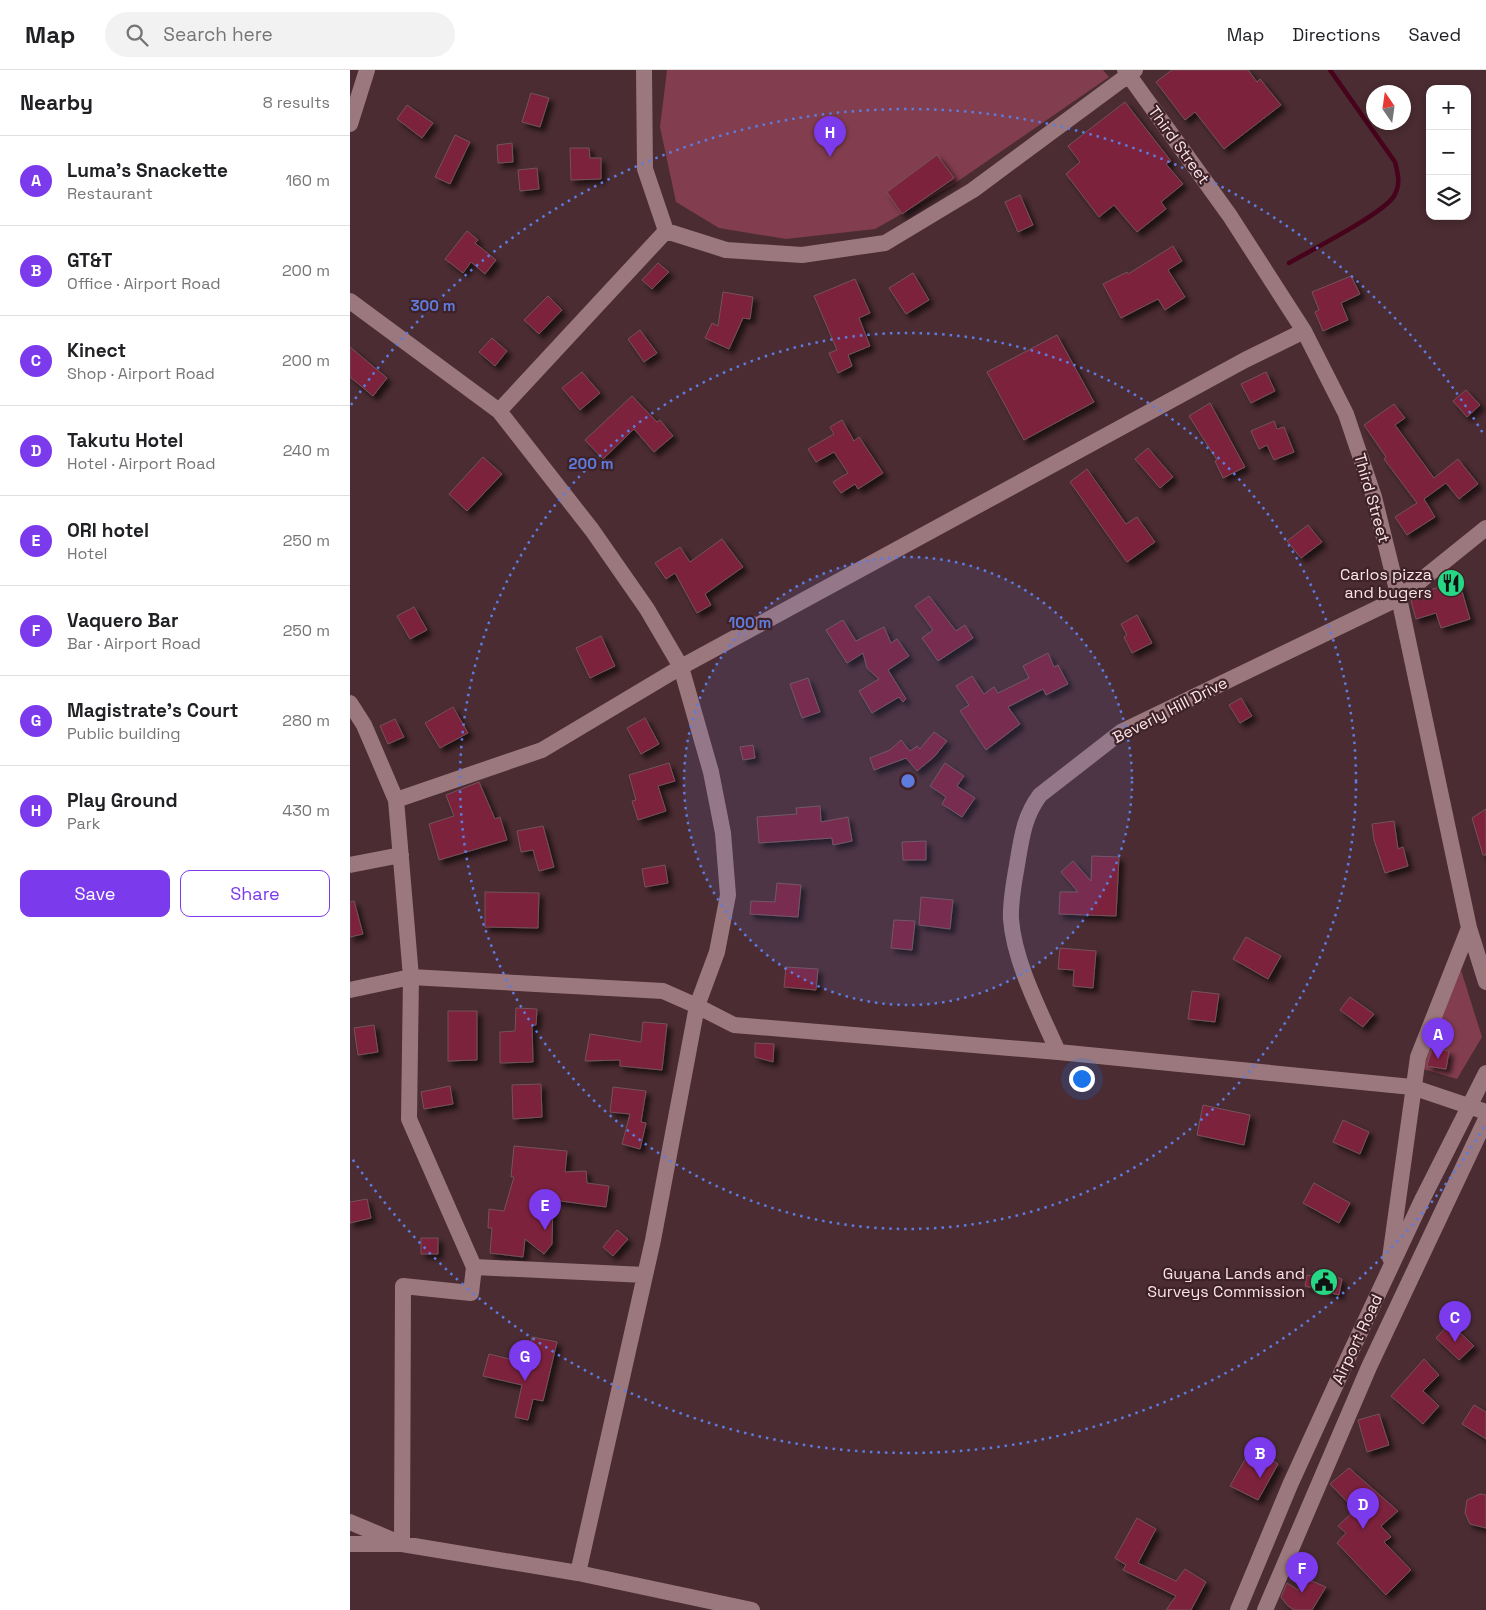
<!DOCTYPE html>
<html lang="en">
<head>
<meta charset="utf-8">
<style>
  :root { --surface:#fff; --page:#f2f2f2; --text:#202124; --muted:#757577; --line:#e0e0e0; --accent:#7c3aed }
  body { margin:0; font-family:"Space Grotesk",sans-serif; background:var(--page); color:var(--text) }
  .controls { position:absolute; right:15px; top:15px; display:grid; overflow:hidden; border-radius:10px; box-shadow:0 2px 8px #0003 }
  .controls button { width:45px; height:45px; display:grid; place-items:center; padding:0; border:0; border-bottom:1px solid var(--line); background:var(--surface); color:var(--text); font:25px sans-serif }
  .compass { position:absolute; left:1016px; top:15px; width:45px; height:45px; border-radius:50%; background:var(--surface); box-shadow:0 2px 8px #0003; rotate:347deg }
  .you { position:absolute; left:731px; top:1008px; width:18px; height:18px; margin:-12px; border:4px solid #fff; border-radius:50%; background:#1a73e8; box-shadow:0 0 0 8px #1a73e833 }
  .badge { display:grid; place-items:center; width:32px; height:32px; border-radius:50%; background:var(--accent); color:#fff; font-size:16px; font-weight:700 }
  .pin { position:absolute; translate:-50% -41px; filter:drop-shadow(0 1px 2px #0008) }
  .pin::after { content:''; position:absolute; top:26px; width:18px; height:15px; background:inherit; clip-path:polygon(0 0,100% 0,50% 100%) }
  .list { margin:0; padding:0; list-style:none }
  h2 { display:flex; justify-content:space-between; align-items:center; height:65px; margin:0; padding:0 20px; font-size:21px }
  h2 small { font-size:16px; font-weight:400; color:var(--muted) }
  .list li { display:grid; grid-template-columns:32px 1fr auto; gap:15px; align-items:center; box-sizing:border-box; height:90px; padding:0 20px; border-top:1px solid var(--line) }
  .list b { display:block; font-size:19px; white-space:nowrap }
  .list p { margin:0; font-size:16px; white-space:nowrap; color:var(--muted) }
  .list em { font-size:16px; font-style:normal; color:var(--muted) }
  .actions { display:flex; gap:10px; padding:15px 20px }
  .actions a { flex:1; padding:11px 0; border:1px solid var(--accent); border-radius:10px; text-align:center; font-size:18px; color:var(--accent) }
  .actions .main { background:var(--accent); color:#fff }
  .icon { flex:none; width:28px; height:28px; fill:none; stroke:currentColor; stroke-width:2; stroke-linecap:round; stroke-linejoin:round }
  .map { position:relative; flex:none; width:1136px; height:1540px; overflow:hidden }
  header { display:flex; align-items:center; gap:30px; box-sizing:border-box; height:70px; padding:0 25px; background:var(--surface); border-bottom:1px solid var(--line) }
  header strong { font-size:24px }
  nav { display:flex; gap:28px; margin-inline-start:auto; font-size:18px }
  .search { width:350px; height:45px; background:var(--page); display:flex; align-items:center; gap:12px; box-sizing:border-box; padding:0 18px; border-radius:28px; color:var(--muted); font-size:19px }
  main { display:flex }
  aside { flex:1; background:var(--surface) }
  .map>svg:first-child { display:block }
  .green { fill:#823d4e }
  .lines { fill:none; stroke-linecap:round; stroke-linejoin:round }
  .stream { stroke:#47021c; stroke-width:4.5 }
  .building { fill:#7b213d; stroke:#745359; filter:url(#shadow) }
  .minor { stroke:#9b787e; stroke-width:16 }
  .ring { fill:none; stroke:#5f7bdd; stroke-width:2.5; stroke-dasharray:2.5 5 }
  .labels { text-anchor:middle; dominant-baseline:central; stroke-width:4.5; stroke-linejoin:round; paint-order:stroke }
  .street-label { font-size:16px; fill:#f9e5e8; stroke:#3f2228 }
  .poi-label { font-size:16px; fill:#f9e5e8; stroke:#3f2228; text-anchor:end }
  .centre { fill:#5f7bdd; stroke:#3f2228; stroke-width:2.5 }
  .ring-label { font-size:15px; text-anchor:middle; font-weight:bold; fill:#5f7bdd; stroke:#3f2228; stroke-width:4.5; stroke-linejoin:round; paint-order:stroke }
</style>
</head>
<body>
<header>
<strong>Map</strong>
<div class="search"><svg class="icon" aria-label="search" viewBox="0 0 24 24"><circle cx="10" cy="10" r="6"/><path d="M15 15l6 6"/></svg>Search here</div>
<nav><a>Map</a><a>Directions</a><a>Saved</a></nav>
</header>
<main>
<aside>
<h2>Nearby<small>8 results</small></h2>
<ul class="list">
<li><span class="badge">A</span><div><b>Luma's Snackette</b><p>Restaurant</p></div><em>160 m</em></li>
<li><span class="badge">B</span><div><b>GT&amp;T</b><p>Office · Airport Road</p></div><em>200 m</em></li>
<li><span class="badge">C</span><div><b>Kinect</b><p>Shop · Airport Road</p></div><em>200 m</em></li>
<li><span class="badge">D</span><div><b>Takutu Hotel</b><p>Hotel · Airport Road</p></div><em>240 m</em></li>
<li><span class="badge">E</span><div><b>ORI hotel</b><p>Hotel</p></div><em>250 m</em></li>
<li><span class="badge">F</span><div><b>Vaquero Bar</b><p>Bar · Airport Road</p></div><em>250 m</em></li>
<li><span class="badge">G</span><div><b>Magistrate's Court</b><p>Public building</p></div><em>280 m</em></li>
<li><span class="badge">H</span><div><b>Play Ground</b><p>Park</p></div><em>430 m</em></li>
</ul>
<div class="actions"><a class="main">Save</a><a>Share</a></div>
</aside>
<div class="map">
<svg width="1136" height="1540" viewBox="0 0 1136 1540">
  <defs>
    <filter id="shadow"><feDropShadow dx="4.5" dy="4.5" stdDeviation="2.5" flood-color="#0009"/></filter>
  </defs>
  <rect width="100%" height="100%" fill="#4a2c32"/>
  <path class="green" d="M 317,0 L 753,0 L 759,7 L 601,116 L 525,159 L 436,169 L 369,158 L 326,132 L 310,57 Z
    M 1111,900 L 1132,967 L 1107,1009 L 1070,998 Z"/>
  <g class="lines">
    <path class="stream" d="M 939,193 C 960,181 1034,143 1044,126 C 1051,114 1048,104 1045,92 L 980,0"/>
  </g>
  <path class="building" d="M 822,0 L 898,0 L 907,12 L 910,9 L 931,35 L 874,79 L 845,42 L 835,50 L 806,12 Z
    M 181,23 L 199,28 L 190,57 L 172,52 Z
    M 775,32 L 821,91 L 816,94 L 833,114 L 811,132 L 816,139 L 787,162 L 764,135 L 749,147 L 716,104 L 730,92 L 718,76 Z
    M 57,35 L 83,53 L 72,68 L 47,49 Z
    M 105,65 L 120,72 L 100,114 L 85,107 Z
    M 162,73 L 163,92 L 148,93 L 147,75 Z
    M 220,78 L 239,78 L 240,88 L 251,88 L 251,109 L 221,110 Z
    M 587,85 L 604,108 L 552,144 L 537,122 Z
    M 187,98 L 189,119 L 170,121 L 168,100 Z
    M 670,125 L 683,155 L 668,162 L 655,132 Z
    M 117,161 L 128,170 L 125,173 L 146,190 L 135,204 L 121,192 L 113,203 L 95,189 Z
    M 823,176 L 832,191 L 818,200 L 835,227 L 815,240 L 808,229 L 771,248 L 753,214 L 777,202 L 778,204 Z
    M 308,193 L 319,202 L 302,219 L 292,210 Z
    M 563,203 L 579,230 L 556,244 L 539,218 Z
    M 1001,206 L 1010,224 L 991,233 L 998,250 L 973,261 L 965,242 L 969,240 L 962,222 Z
    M 505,209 L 520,243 L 509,248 L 520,276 L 498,285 L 502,296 L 488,303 L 479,283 L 487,280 L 464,226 Z
    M 373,222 L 403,227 L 400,249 L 393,248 L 379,279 L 355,268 L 362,253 L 368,256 Z
    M 198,226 L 212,240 L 189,264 L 174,250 Z
    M 290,260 L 307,283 L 294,292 L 278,269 Z
    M 707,265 L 744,332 L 674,370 L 637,302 Z
    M 142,268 L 157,281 L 145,296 L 129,282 Z
    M 0,277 L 37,308 L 23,326 L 0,307 Z
    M 232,302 L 250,323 L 230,340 L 212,318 Z
    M 916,302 L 925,321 L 901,333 L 891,314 Z
    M 1116,320 L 1130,335 L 1117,347 L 1103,331 Z
    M 282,326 L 307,352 L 310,350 L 323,366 L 304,382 L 284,359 L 253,389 L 235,370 Z
    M 860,333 L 895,397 L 873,408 L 865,391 L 867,390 L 839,346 Z
    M 1044,334 L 1055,348 L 1045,355 L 1084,408 L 1108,389 L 1128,414 L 1109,429 L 1096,413 L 1074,429 L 1085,447 L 1057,465 L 1045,447 L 1067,433 L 1034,389 L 1036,387 L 1014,355 Z
    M 492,350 L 504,371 L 509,367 L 533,403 L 508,419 L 505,414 L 491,423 L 483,412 L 498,403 L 484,382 L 466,392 L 458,379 L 484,364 L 480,357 Z
    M 924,351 L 927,359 L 934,357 L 944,382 L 924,390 L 917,375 L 909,379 L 901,361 Z
    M 798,378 L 823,407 L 810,418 L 785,389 Z
    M 133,387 L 152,404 L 117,441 L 99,424 Z
    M 737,399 L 776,454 L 787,447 L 805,472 L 777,492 L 720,412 Z
    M 958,455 L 972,472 L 951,488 L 937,471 Z
    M 372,469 L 393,497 L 355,524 L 361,535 L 347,543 L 325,503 L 316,509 L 305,493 L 330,477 L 340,492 Z
    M 1109,511 L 1120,549 L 1091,558 L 1086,543 L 1066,549 L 1061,531 L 1073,522 Z
    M 579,526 L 606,561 L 615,555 L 623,568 L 588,591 L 572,568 L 583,560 L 565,536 Z
    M 64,537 L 77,560 L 60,569 L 47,546 Z
    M 787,545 L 802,573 L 782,583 L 774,567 L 777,565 L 771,554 Z
    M 493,550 L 506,571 L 534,557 L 541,573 L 547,569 L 559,586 L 538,600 L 556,629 L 553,632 L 549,627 L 522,643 L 509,621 L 529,609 L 517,598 L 513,583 L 497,593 L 476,560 Z
    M 251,566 L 265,596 L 240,608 L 226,578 Z
    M 698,583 L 704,597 L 708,595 L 718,614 L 696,625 L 693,619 L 658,637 L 670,654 L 636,680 L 610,641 L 619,635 L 606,616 L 622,606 L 634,624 L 644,617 L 648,623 L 679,608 L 673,596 Z
    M 458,608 L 470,642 L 452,648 L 440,614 Z
    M 891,628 L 902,646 L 890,653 L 879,635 Z
    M 103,637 L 118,663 L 90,678 L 75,653 Z
    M 295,648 L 309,674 L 291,684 L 277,658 Z
    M 45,649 L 54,667 L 38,674 L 30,656 Z
    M 584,662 L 597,671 L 584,687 L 567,701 L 556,688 L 524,700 L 520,688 L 540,680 L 551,670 L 560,681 L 567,676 L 570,679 Z
    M 403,675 L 405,688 L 393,690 L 390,677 Z
    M 319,693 L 325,711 L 308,716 L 316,741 L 288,750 L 282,731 L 286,730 L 279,705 Z
    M 595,693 L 614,706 L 607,716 L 625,728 L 612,747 L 592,734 L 596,727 L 580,716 Z
    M 129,712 L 145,749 L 150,747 L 157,770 L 89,790 L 79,754 L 104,746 L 96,725 Z
    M 470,736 L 471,752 L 498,747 L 502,771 L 483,775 L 482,768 L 409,773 L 407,747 L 447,744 L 446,738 Z
    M 1136,739 L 1136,785 L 1133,785 L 1122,748 Z
    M 1044,751 L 1048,779 L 1053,777 L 1058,796 L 1035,803 L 1024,770 L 1022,754 Z
    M 193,756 L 204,797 L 189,801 L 183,780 L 171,782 L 167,761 Z
    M 576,771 L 576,790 L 553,790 L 552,772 Z
    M 742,786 L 769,787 L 766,846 L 709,844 L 710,822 L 728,822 L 711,802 L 723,791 L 741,811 Z
    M 315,795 L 318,813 L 295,817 L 292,799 Z
    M 427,813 L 451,815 L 448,847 L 400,844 L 401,831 L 425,832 Z
    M 135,822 L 189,823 L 188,858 L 135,857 Z
    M 571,827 L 603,830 L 600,859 L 569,855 Z
    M 4,831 L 13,864 L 0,867 L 0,832 Z
    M 544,850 L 565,851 L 562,880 L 541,878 Z
    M 896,867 L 931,886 L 918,909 L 883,889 Z
    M 710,878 L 746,881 L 743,918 L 723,916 L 724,900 L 708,899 Z
    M 436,897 L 468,899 L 466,920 L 434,917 Z
    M 842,921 L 869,924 L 865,952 L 838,949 Z
    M 1000,927 L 1024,944 L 1013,957 L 990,940 Z
    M 166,938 L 187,939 L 186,955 L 182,955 L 183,992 L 150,993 L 150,962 L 165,961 Z
    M 98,941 L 127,941 L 127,990 L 98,991 Z
    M 293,952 L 317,954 L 312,1000 L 270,996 L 270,990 L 235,991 L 240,964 L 291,972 Z
    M 24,955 L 28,982 L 8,985 L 4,958 Z
    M 405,973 L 424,974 L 423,992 L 405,987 Z
    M 1082,979 L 1099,981 L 1096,999 L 1077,996 Z
    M 191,1014 L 192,1047 L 163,1049 L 162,1015 Z
    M 100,1016 L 103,1034 L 74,1039 L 71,1022 Z
    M 263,1017 L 296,1021 L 291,1052 L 296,1053 L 290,1079 L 272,1074 L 280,1044 L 260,1042 Z
    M 853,1035 L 900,1045 L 894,1075 L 847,1065 Z
    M 993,1050 L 1019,1062 L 1010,1084 L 983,1072 Z
    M 164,1076 L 217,1081 L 215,1102 L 236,1101 L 237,1113 L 259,1116 L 256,1137 L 203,1130 L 202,1174 L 194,1184 L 175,1169 L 173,1187 L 140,1183 L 142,1158 L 138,1158 L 139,1139 L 154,1141 L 164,1107 L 161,1107 Z
    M 964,1113 L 1000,1133 L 989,1153 L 953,1133 Z
    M 17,1129 L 21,1148 L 0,1153 L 0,1132 Z
    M 267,1160 L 278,1169 L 263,1186 L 253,1177 Z
    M 71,1168 L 88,1168 L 88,1184 L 71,1184 Z
    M 964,1201 L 992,1209 L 989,1225 L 955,1216 L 957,1205 L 962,1206 Z
    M 1100,1253 L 1124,1276 L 1109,1290 L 1086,1268 Z
    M 182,1267 L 207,1272 L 193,1331 L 183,1329 L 178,1350 L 165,1347 L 172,1315 L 133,1306 L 139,1284 L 176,1293 Z
    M 1074,1289 L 1089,1305 L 1073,1321 L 1089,1336 L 1073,1354 L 1041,1326 Z
    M 1124,1335 L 1136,1342 L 1136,1369 L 1112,1354 Z
    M 1029,1344 L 1039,1375 L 1017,1382 L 1008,1350 Z
    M 902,1377 L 928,1394 L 908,1430 L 880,1416 Z
    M 999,1398 L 1048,1441 L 1031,1456 L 1041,1467 L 1034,1472 L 1061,1500 L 1036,1525 L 987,1473 L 996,1463 L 988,1456 L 1005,1440 L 980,1414 Z
    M 1130,1424 L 1136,1425 L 1136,1458 L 1120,1454 L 1115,1443 L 1117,1430 Z
    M 787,1448 L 806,1459 L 788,1493 L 826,1511 L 835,1499 L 856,1512 L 841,1540 L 816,1540 L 826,1526 L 773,1500 L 776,1495 L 765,1488 Z
    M 957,1509 L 976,1517 L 962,1540 L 944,1540 L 938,1536 L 931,1527 L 937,1513 L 948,1520 Z"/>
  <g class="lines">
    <path class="minor" d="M 775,0 L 880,146 L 954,261 L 996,344 L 1024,427 L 1049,528 L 1119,858 L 1136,912
      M 0,54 L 17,0
      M 316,161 L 376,180 L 452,185 L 535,173 L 623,120 L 785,0
      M 0,231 L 149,341 L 242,460 L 297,539 L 331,597 L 361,702 L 373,763 L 378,825 L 367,882 L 347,936 L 384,955 L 708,982 L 1062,1017 L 1136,1042
      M 149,341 L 316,161 L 295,99 L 294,0
      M 0,633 L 14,655 L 46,730 L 61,907 L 313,921 L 347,936 L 303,1170 L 228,1503 L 402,1540
      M 46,730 L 192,680 L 331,597 L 895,290 L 954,261
      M 0,795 L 51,785
      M 0,920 L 61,907 L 59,1049 L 124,1197 L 295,1205
      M 708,982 C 691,943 664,892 661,849 C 660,830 665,808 668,789 C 672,765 675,745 690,725 L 771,662 L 1049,528 L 1136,458
      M 1040,1188 L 1068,987 L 1119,858
      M 0,1452 L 52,1474 L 53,1216 L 121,1223 L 124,1197
      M 0,1474 L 52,1474 L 228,1503
      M 888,1540 L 940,1415 L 998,1288 L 1073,1128 L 1136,1003
      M 915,1540 L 1019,1297 L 1136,1049"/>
  </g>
  <circle cx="558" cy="711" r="224" fill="#5f7bdd" fill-opacity=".12"/>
  <g class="ring">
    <circle cx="558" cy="711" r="224"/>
    <circle cx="558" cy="711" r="448"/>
    <path d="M1134 1057A672 672 0 0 1 1 1087M1 335A672 672 0 0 1 1134 365"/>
  </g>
  <defs>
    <symbol id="restaurant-disc" viewBox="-11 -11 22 22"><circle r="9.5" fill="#26d886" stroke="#3f2228"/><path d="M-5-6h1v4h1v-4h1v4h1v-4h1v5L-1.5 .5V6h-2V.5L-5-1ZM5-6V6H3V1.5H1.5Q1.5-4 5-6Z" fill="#111"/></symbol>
    <symbol id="civic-disc" viewBox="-11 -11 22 22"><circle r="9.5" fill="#26d886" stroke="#3f2228"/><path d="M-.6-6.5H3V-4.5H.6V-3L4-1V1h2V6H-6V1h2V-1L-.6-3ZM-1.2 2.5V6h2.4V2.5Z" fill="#111"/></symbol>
  </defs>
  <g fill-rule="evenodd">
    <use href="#restaurant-disc" x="1085" y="497" width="32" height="32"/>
    <use href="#civic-disc" x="958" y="1196" width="32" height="32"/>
  </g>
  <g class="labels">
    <g class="street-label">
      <text transform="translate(829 75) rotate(54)">Third Street</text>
      <text transform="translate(1022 428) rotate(74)">Third Street</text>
      <text transform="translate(820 640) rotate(-27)">Beverly Hill Drive</text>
      <text transform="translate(1007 1269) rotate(-65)">Airport Road</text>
    </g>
    <g class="poi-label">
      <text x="1082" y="504">Carlos pizza<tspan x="1082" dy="18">and bugers</tspan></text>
      <text x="955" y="1203">Guyana Lands and<tspan x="955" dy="18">Surveys Commission</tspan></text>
    </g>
  </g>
  <circle cx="558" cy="711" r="8" class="centre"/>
  <g class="ring-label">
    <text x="83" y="241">300 m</text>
    <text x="241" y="399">200 m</text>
    <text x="400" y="558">100 m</text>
  </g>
</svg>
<div class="controls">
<button>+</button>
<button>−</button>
<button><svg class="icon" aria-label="layers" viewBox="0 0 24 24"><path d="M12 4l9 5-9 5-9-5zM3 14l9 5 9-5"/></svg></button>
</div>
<svg class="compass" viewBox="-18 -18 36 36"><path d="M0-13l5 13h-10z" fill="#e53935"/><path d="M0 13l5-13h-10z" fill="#757577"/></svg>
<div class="you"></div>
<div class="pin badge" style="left:1088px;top:989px">A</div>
<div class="pin badge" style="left:910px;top:1408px">B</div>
<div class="pin badge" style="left:1105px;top:1272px">C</div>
<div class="pin badge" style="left:1013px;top:1459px">D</div>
<div class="pin badge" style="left:195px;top:1160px">E</div>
<div class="pin badge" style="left:952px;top:1523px">F</div>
<div class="pin badge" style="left:175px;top:1311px">G</div>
<div class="pin badge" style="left:480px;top:87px">H</div>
</div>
</main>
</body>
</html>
